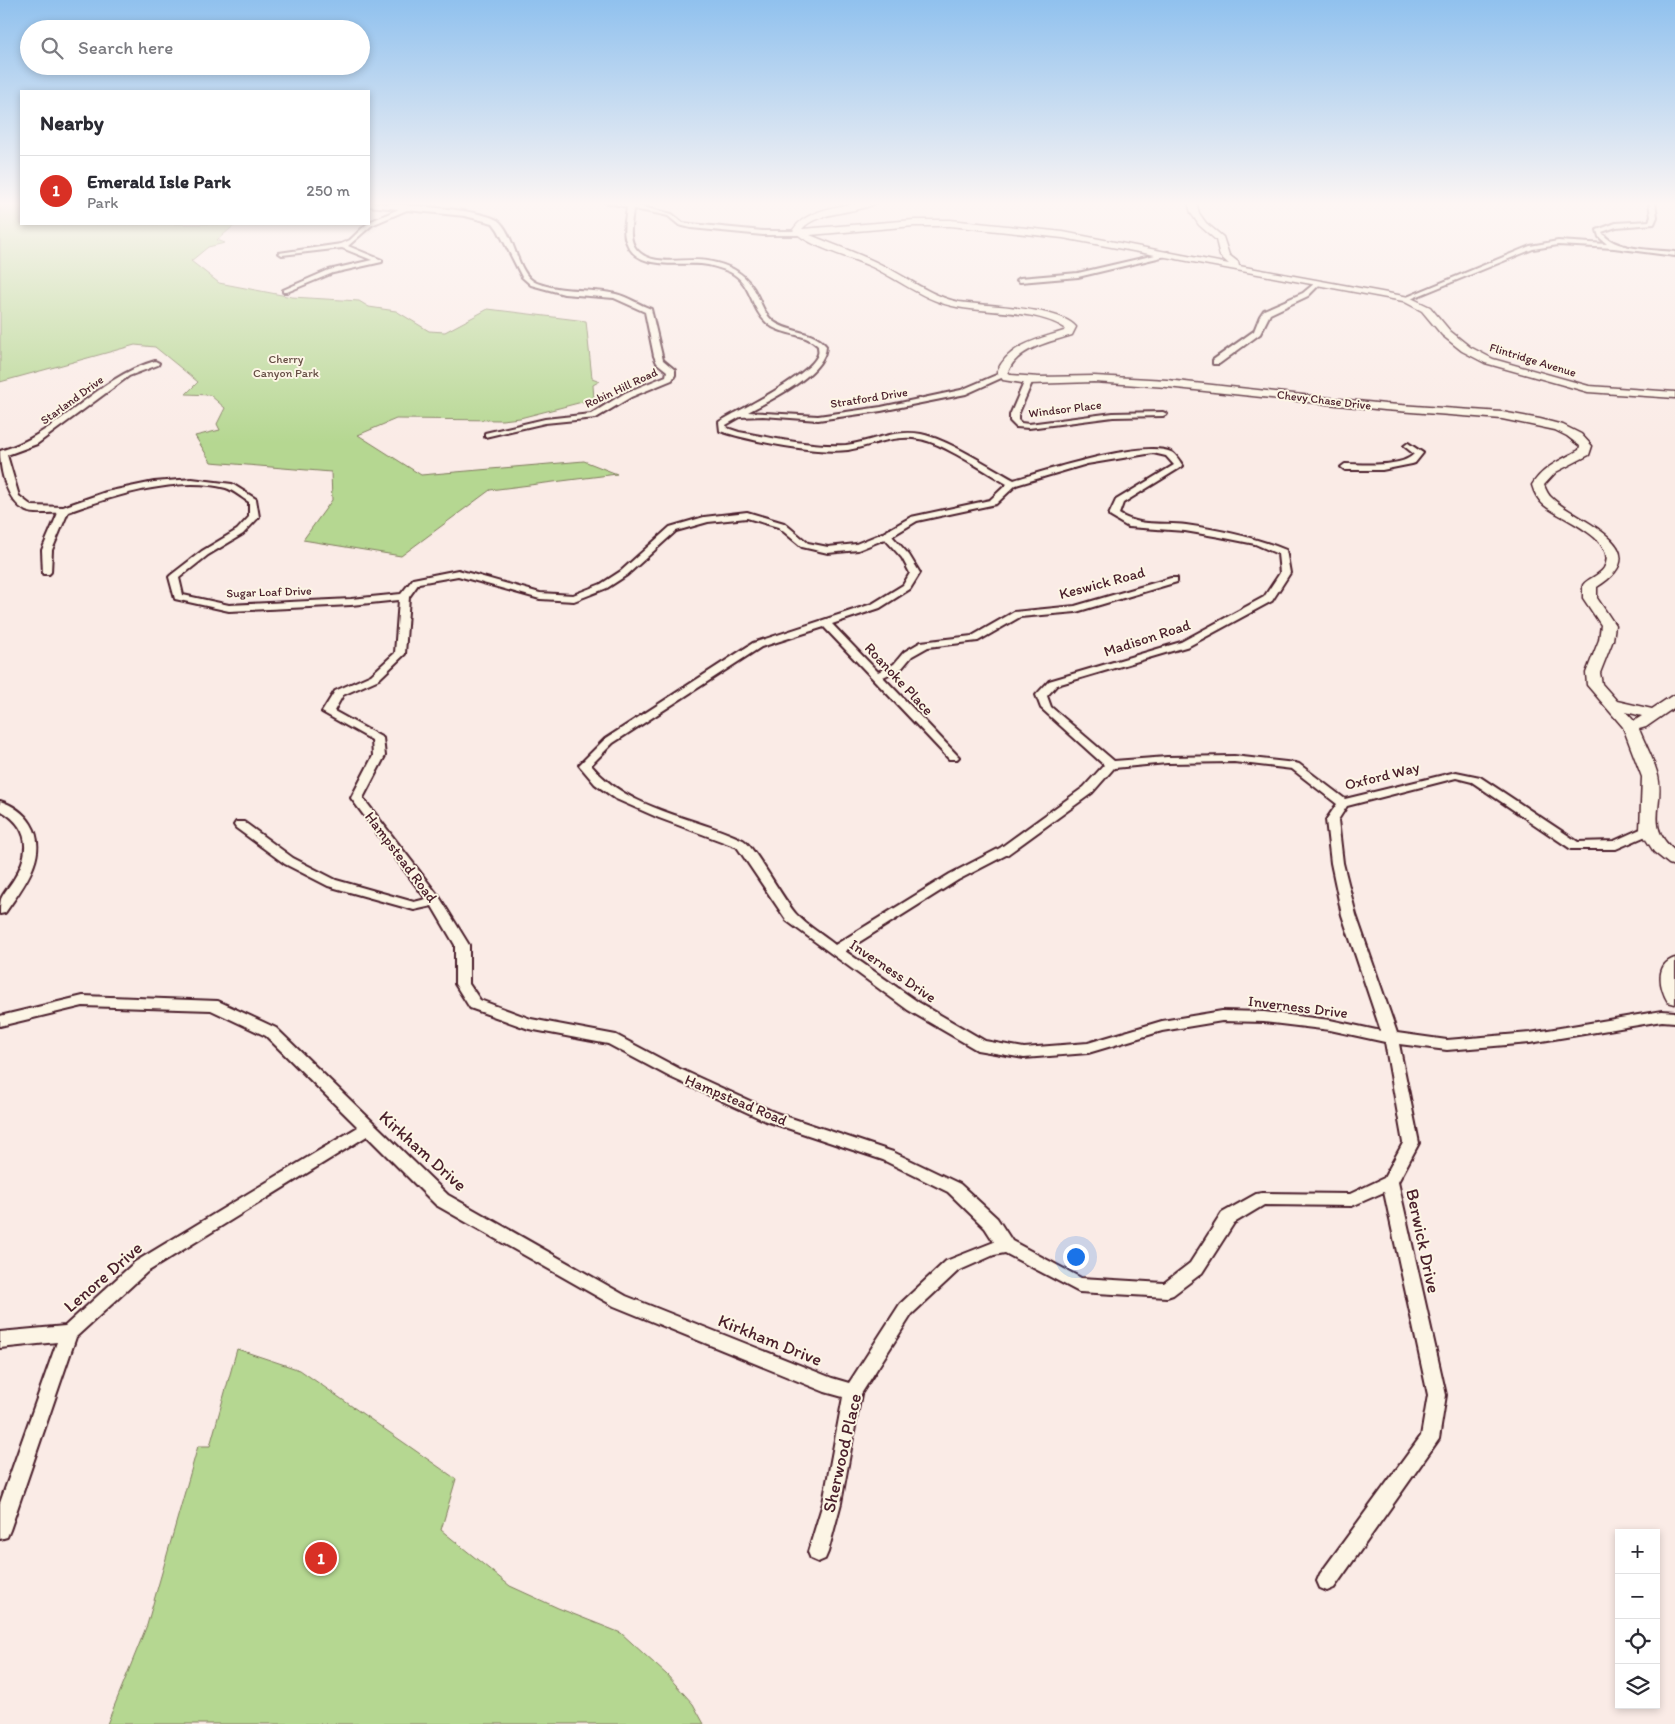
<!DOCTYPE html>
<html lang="en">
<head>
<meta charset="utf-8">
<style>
  :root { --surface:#fff; --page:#f7f7f7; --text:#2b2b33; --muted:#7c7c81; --line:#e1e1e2; --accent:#d93025 }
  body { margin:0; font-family:Itim,sans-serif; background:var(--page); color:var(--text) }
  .controls { position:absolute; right:15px; bottom:15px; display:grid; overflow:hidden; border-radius:0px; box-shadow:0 2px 8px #0003 }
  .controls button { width:45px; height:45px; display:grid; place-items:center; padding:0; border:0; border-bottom:1px solid var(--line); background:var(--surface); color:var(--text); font:25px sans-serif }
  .you { position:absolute; left:1075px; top:1256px; width:18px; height:18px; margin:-12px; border:4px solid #fff; border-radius:50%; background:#1a73e8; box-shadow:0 0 0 8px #1a73e833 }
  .badge { display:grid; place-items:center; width:32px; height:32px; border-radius:50%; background:var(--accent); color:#fff; font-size:16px; font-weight:700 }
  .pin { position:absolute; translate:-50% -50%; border:2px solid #fff; box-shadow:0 1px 5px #0006 }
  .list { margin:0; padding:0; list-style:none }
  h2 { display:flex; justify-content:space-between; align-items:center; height:65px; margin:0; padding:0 20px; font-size:21px }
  h2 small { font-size:16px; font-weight:400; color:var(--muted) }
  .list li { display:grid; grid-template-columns:32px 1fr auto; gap:15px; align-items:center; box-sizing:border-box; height:70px; padding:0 20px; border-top:1px solid var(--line) }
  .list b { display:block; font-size:19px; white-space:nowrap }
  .list p { margin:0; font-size:16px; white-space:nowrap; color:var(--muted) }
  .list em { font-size:16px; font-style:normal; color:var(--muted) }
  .icon { flex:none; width:28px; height:28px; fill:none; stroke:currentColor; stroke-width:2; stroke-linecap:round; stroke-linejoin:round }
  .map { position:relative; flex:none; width:1675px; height:1724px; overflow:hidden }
  .search { position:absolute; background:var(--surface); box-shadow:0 2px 8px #0003; left:20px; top:20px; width:350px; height:55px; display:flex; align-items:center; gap:12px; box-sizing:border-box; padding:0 18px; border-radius:28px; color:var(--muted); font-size:19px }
  .panel { position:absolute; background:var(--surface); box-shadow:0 2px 8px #0003; left:20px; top:90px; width:350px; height:135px; border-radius:0px }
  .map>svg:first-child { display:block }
  .green { fill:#b5d791; stroke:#807b5e }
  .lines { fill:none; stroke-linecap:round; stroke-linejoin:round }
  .street-casing { stroke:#4a1f2b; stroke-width:4 }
  .secondary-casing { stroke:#4a1f2b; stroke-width:3 }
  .street { fill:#fcf5e5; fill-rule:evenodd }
  .secondary { fill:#fcf5e5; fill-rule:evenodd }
  .labels { text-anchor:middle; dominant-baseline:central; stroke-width:4; stroke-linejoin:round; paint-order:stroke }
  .far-park-label { font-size:12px; fill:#654d44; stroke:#fcf5e5 }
  .far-street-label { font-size:12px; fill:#4a1f2b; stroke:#fcf5e5 }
  .street-label { font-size:15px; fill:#4a1f2b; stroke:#fcf5e5 }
  .near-street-label { font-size:18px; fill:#4a1f2b; stroke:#fcf5e5 }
</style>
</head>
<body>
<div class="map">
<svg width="1675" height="1724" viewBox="0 0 1675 1724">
  <rect width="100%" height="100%" fill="#faebe6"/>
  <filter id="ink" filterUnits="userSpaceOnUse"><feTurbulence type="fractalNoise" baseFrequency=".02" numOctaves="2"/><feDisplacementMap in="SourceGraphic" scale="10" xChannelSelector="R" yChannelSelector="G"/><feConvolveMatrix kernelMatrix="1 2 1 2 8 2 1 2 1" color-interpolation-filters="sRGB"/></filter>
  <g filter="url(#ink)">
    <path class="green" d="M 0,202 L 21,202 L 21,224 L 236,224 L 217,240 L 225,243 L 208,247 L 191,261 L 219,283 L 292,297 L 359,301 L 369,307 L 396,311 L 429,331 L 445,332 L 488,309 L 586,321 L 592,378 L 600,381 L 593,385 L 594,399 L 520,418 L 502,420 L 396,419 L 358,435 L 421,475 L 584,461 L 617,474 L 490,490 L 401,556 L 303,540 L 332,500 L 331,472 L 211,462 L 195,436 L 220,430 L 217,424 L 225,408 L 210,395 L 186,394 L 198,382 L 155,347 L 135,345 L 0,382 Z
      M 237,1349 L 300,1370 L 456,1479 L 441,1530 L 510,1586 L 558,1608 L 621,1633 L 667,1675 L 693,1704 L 704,1724 L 107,1724 L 147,1625 L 198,1446 L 210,1446 Z"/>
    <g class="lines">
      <defs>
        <path id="street" d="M 369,202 C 396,205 477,208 497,220 C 515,232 516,275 537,283 C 563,293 590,288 616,294 C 628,297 640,305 651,309 L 662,356 L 663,360 L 675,370 L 675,375 L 672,380 L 631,397 L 596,418 L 545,423 L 485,437 L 485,433 L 545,419 L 591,414 L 625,393 L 666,376 L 667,371 L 657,363 L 654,356 L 645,312 L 614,298 L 564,294 L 531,285 L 522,277 L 498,230 L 493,223 L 465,216 L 407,210 L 372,225 L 348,246 L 382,260 L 382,262 L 333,273 L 287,292 L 283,292 L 283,290 L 329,270 L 372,260 L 342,248 L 282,255 L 279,253 L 341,244 L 350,240 L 369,222 L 399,209 L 369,206 Z
          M 605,202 L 628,204 L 638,202 L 634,205 L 672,214 L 683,223 L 691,224 L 763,231 L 800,231 L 803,233 L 800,235 L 763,235 L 691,228 L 679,225 L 668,216 L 660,214 L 633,209 C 632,221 627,239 637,250 C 653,268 686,257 707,261 C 731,265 748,274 758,297 C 762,306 766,316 774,322 C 790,333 813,330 826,346 C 826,374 770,400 748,412 L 818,416 L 881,407 L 961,390 L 1001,373 L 1008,375 L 966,394 L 881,411 L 818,420 L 763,416 L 740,417 L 726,425 L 727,428 L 739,432 C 774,438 810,447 846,445 C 871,442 895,429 921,434 C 947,439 990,467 1014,480 C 1045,471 1144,439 1171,452 C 1176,454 1180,462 1183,466 L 1123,503 L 1119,514 C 1139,527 1163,522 1186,525 C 1220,530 1254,537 1286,550 L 1290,573 L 1272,601 L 1189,646 L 1057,685 L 1047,696 L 1051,707 L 1114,761 L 1167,757 L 1234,756 L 1295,763 L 1299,764 L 1345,799 L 1456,772 L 1480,777 L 1578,842 L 1614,841 L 1645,827 L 1649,826 L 1655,830 L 1653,833 L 1616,849 L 1571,849 L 1472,782 L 1456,778 L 1347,806 L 1338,820 L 1343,863 L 1356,915 L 1397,1033 L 1447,1040 L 1530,1033 L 1662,1011 L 1675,1012 L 1675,1022 L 1662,1021 L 1530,1043 L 1447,1050 L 1399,1044 L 1419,1143 L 1398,1182 L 1446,1395 L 1439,1439 L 1334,1588 L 1327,1591 L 1320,1588 L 1317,1581 L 1320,1574 L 1421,1436 L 1428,1395 L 1384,1192 L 1352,1206 L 1264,1205 L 1234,1223 L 1202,1273 L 1173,1295 L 1167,1297 L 1079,1292 L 1005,1253 L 994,1255 L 958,1271 L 912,1314 L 861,1394 L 841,1503 L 828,1552 L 825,1559 L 818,1562 L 811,1559 L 808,1552 L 823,1503 L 843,1397 L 825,1392 L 614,1306 L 436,1205 L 367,1136 L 147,1272 L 76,1337 L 10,1530 L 7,1537 L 0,1539 L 0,1503 L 57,1342 L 0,1348 L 0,1332 L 65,1326 L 135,1262 L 358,1127 L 266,1036 L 211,1010 L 83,1006 L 0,1026 L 0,1016 L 83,996 L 218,1001 L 276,1028 L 448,1195 L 626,1296 L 832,1378 L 849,1383 L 900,1304 L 946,1261 L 994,1242 L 985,1228 L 948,1192 L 883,1160 L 766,1121 L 670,1077 L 608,1044 L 529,1029 L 470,1008 L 455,984 L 455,945 L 432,906 L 414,910 L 328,886 L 285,864 L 236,828 L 234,825 L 236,822 L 244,822 L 293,858 L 336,880 L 414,902 L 426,899 L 351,798 L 373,756 L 372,740 L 322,712 L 335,691 L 371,675 L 395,653 L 399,600 L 351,605 L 229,611 L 175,599 L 169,577 L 171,575 L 202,551 L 237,530 L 249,517 L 249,502 C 242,498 233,490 226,488 C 178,475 113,496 68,512 L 52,550 L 51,572 L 49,574 L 43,574 L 42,550 L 58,513 C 50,512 34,515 26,511 C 7,501 0,472 0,451 C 59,435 95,378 155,361 L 159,363 L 158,365 L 129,376 L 37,444 L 7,455 L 19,496 L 32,506 L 63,507 L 106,492 L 154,482 L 192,479 L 232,484 L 256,499 L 259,517 L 243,534 L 208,555 L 179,578 L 183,595 L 229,605 L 351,599 L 401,594 L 413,579 L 458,570 L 540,593 L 573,595 L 601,584 L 621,571 L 670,527 L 704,517 L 747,512 L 784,523 L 808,543 L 828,547 L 856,544 L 883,533 L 911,517 L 990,500 L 1007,484 C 986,472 941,442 919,439 C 895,434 871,446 848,450 C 816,454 751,441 720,431 L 719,422 C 738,411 813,374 818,354 C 819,352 818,349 818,346 C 805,332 781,336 767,323 C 750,308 752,283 730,272 C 721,268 710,265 701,264 C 677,262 636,271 626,241 C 622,231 626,218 627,207 ZM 1153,453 L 1166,456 L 1174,465 L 1116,500 L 1109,515 L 1111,517 L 1128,527 L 1185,531 L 1220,537 L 1255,544 L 1278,554 L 1280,573 L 1264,597 L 1181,642 L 1049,681 L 1036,695 L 1041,708 L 1104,765 L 1084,787 L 1000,848 L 950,874 L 835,945 C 823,935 807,926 796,914 C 784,901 754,846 743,840 C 693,816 629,811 591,765 L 613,743 L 761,647 L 824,627 L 949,759 L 957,759 L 959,757 L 957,755 L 883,677 L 902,668 L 912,656 L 928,647 L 978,641 L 1020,617 L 1076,612 L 1177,582 L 1177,578 L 1171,578 L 1075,606 L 1014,612 L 972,636 L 921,642 L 904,652 L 894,664 L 878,672 L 832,624 L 880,608 L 910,589 L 920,573 L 909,555 L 892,536 L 917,521 L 996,504 L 1016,485 L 1087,464 ZM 747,518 L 778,527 L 802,547 L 828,553 L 858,550 L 885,539 L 902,558 L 910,573 L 903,585 L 872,604 L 753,643 L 605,739 L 579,765 L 595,784 L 616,799 L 659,818 L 737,847 L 787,921 L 908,1010 L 977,1050 L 1024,1058 L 1088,1053 L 1162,1031 L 1222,1021 L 1264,1022 L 1330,1030 L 1385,1042 L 1403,1143 L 1384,1178 L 1350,1194 L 1262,1193 L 1256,1194 L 1222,1213 L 1190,1263 L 1164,1283 L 1081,1278 L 1012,1241 L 997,1218 L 960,1184 L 893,1152 L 776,1113 L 680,1069 L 616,1035 L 531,1019 L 480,1000 L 469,984 L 469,945 L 440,898 L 363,798 L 385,756 L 383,738 L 334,711 L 343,695 L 379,679 L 405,654 L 409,597 L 419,583 L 458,576 L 540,599 L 574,601 L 607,588 L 627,575 L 676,531 L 708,522 ZM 1234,762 L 1292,769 L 1337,804 L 1326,820 L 1331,863 L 1342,915 L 1381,1031 L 1330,1020 L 1264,1012 L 1222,1011 L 1162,1021 L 1088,1043 L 1024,1048 L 985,1041 L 918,1002 L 845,951 L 958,880 L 1008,854 L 1092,793 L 1114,768 L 1167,763 Z
          M 1649,202 L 1655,202 L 1657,217 L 1654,224 L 1616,227 L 1602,232 C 1611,250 1656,250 1675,252 L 1675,256 L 1614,248 L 1558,245 L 1533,249 L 1408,300 L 1402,299 L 1530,246 L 1558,241 L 1607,244 L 1599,237 L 1597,230 L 1616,223 L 1649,221 L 1651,217 Z
          M 1168,252 L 1171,254 L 1170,255 L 1078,277 L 1020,282 L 1017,280 L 1020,278 L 1078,273 Z
          M 1315,283 L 1320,284 L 1308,296 L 1270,314 L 1260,334 L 1219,364 L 1213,364 L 1213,360 L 1254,331 L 1260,316 L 1264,310 L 1303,293 Z
          M 1026,378 L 1033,380 L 1018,415 L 1018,420 L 1021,423 L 1029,424 L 1113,413 L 1163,412 L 1167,414 L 1163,416 L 1113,417 L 1029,428 L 1016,427 L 1010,421 L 1010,415 Z
          M 1408,443 L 1423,453 L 1415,463 L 1412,464 L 1382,470 L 1345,470 L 1341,467 L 1345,464 C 1363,464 1401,468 1414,454 L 1404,446 Z
          M 0,801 C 13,805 24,813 31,824 C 50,855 22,888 5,913 L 0,914 C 0,910 0,903 1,899 C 4,892 10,886 14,879 C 31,851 30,827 0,810 Z"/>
        <path id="secondary" d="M 862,202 L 877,202 C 861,214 818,210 802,229 L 914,220 L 950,220 L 1063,232 L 1229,264 L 1220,256 L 1216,240 L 1199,225 L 1191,213 L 1188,202 L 1196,202 L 1199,213 L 1206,223 L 1223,237 L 1229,255 L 1238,262 L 1239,266 L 1409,297 L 1430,307 L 1450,331 L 1470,347 L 1493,359 L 1589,386 L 1675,392 L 1675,398 L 1588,392 L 1485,363 L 1462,351 L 1442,335 L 1422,311 L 1403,301 L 1063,238 L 950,226 L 914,226 L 810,235 C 834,245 858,253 880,264 C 907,277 930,296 959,302 C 986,306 1059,307 1076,327 L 1072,335 C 1050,342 1017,348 1008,372 L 1011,375 L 1039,377 L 1094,376 L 1167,380 L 1385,404 L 1502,412 L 1540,419 L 1563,425 L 1581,434 L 1592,446 L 1589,455 L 1556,472 L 1544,485 C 1546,490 1548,495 1552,498 C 1577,522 1661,547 1597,587 L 1597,598 L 1615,625 L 1613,640 L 1600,673 L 1602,684 L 1617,701 L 1652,709 L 1670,697 L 1675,695 L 1675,707 L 1646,727 L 1639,729 C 1645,744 1654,760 1658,776 C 1665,806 1644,826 1675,851 L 1675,866 L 1669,864 L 1654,852 L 1640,830 L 1642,777 L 1623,727 L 1587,685 L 1586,673 L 1599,640 L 1601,625 L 1583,598 L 1583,585 C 1588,578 1599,576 1604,568 C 1620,539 1560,519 1544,505 C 1538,500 1534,492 1532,485 C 1543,467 1561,460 1579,450 L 1580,446 L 1567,436 L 1555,430 L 1502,419 L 1385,410 L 1167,387 L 1094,382 L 1028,384 L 1003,380 L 997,372 C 1008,345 1039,339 1064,331 L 1065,328 C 1038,310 990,313 957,307 C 925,301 901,281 872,267 C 850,257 807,246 793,230 C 805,210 841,206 862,202 ZM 1626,712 L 1642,716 L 1634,721 Z
          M 1675,958 L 1675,1004 L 1668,1002 C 1659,987 1655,964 1675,958 Z"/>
      </defs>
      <use href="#street" class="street-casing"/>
      <use href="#secondary" class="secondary-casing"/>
      <use href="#street" class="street"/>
      <use href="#secondary" class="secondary"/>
    </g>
  </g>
  <linearGradient id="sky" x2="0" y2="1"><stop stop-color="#90c1ee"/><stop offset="0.46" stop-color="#fdf6f4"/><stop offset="1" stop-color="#fdf6f4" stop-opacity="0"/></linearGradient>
  <rect width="1675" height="443" fill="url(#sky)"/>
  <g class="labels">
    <g class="far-park-label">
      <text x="286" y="359">Cherry<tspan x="286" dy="14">Canyon Park</tspan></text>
    </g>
    <g class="far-street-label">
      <text transform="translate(1533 360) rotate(17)">Flintridge Avenue</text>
      <text transform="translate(621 388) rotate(-25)">Robin Hill Road</text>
      <text transform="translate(869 398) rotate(-9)">Stratford Drive</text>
      <text transform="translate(72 400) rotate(-36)">Starland Drive</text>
      <text transform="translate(1324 400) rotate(7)">Chevy Chase Drive</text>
      <text transform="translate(1065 409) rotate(-7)">Windsor Place</text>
      <text transform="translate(269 592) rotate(-2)">Sugar Loaf Drive</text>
    </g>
    <g class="street-label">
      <text transform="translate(1102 583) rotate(-15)">Keswick Road</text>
      <text transform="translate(1147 638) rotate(-18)">Madison Road</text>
      <text transform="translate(899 679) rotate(47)">Roanoke Place</text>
      <text transform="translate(1382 776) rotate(-14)">Oxford Way</text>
      <text transform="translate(401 857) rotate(53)">Hampstead Road</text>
      <text transform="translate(893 971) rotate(34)">Inverness Drive</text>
      <text transform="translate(1298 1007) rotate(7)">Inverness Drive</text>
      <text transform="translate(736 1100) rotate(23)">Hampstead Road</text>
    </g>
    <g class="near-street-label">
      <text transform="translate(423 1151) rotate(42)">Kirkham Drive</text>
      <text transform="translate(1423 1241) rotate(78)">Berwick Drive</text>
      <text transform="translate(103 1277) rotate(-41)">Lenore Drive</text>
      <text transform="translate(770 1340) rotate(22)">Kirkham Drive</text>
      <text transform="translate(842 1453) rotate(-77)">Sherwood Place</text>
    </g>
  </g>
</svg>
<div class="controls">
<button>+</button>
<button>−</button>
<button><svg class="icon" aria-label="locate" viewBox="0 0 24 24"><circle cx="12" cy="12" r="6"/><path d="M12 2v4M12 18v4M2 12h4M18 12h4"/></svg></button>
<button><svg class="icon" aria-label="layers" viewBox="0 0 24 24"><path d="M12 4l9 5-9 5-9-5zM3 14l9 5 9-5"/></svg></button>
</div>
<div class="you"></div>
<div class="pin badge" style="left:321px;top:1558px">1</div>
<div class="search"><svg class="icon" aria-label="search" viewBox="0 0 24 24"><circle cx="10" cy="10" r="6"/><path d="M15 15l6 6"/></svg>Search here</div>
<section class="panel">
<h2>Nearby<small></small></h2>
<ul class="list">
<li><span class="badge">1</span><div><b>Emerald Isle Park</b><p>Park</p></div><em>250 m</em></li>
</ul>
</section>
</div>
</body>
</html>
